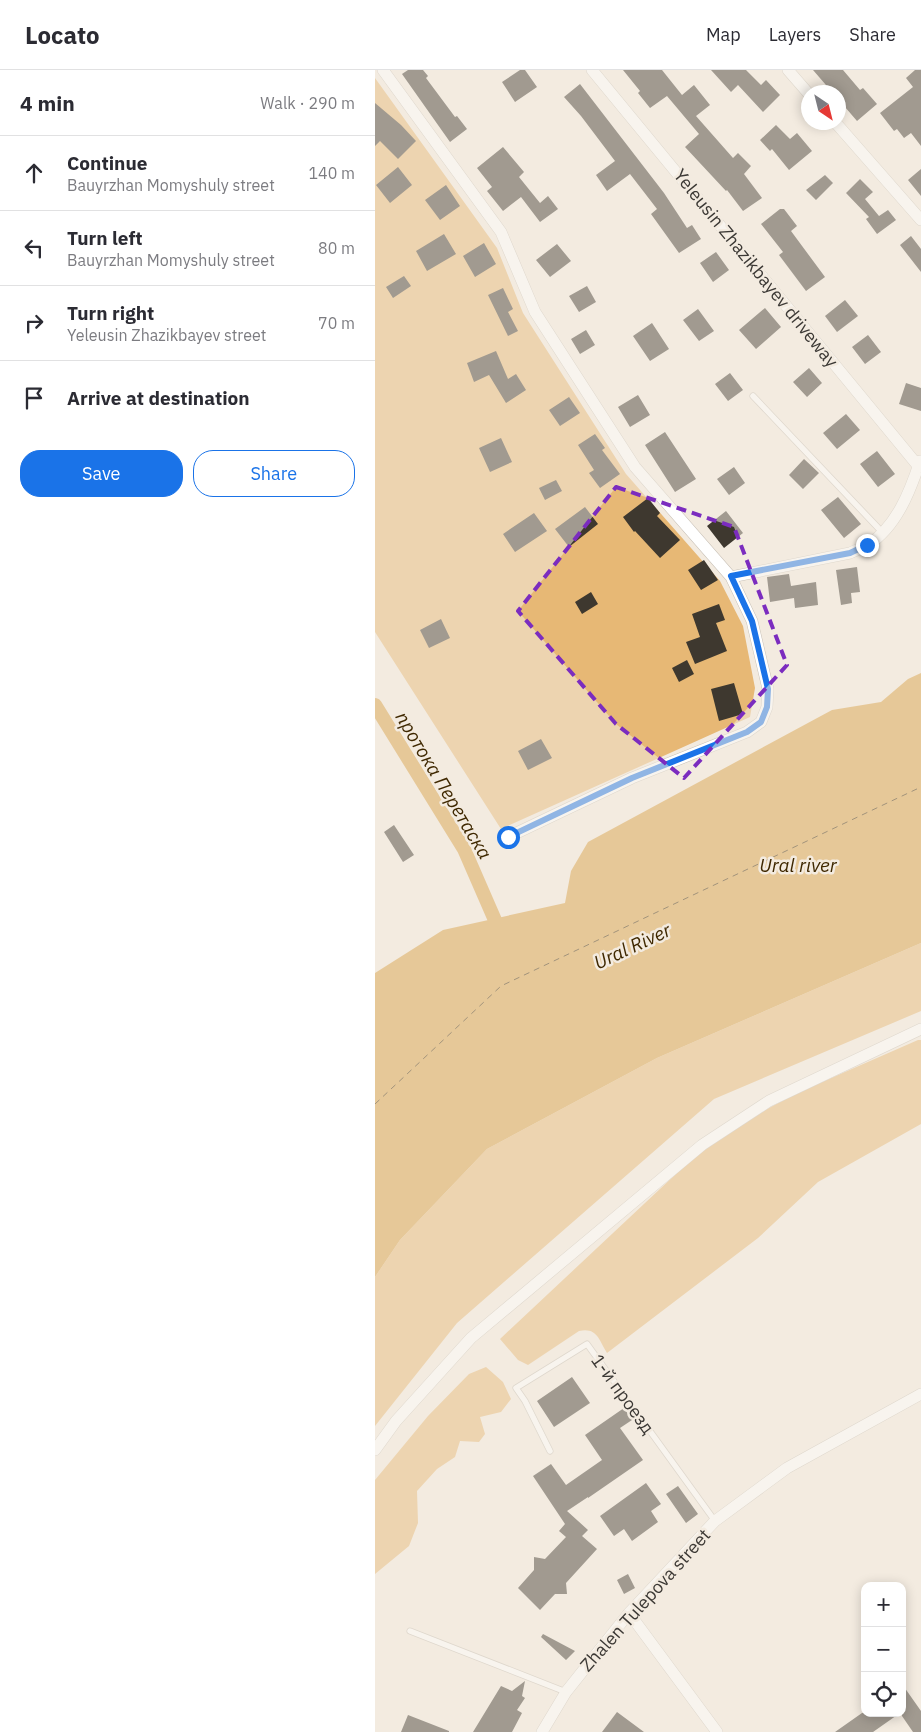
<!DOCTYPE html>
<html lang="en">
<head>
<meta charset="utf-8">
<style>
  :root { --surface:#fff; --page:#f7f7f7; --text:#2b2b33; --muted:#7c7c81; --line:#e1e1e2; --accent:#1a73e8 }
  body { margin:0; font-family:"IBM Plex Sans",sans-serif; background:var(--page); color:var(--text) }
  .controls { position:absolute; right:15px; bottom:15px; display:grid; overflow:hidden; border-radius:10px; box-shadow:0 2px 12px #0003 }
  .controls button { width:45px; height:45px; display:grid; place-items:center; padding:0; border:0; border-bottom:1px solid var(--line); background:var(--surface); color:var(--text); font:25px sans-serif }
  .compass { position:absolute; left:426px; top:15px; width:45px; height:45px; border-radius:50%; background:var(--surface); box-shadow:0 2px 12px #0003; rotate:145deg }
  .stop { position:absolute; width:15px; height:15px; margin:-11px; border:4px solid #1a73e8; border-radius:50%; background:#fff }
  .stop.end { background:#1a73e8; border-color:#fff; box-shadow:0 1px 5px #0008 }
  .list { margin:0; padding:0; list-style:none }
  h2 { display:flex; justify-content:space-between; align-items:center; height:65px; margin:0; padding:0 20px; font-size:21px }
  h2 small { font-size:16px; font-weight:400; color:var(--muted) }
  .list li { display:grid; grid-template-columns:32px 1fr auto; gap:15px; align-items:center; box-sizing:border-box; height:75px; padding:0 20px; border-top:1px solid var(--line) }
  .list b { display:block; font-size:19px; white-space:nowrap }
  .list p { margin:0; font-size:16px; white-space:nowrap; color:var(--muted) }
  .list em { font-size:16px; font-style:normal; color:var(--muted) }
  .actions { display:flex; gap:10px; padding:15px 20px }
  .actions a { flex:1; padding:11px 0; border:1px solid var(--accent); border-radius:20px; text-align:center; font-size:18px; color:var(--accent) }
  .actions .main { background:var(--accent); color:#fff }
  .icon { flex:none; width:28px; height:28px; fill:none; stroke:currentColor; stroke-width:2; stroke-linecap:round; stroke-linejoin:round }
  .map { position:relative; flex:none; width:546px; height:1662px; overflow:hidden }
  header { display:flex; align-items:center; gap:30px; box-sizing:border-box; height:70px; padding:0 25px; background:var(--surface); border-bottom:1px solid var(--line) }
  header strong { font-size:24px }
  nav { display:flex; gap:28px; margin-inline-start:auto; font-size:18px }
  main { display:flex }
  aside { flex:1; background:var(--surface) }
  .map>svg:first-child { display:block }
  .green { fill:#e7b875 }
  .water { fill:#d89e42 }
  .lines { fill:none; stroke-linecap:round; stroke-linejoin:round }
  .canal { stroke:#d89e42; stroke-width:14 }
  .ferry { stroke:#3f2800; stroke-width:1; stroke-dasharray:6 5; stroke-linecap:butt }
  .building { fill:#3e382f }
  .lane-casing { stroke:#c8c0b6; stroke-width:7 }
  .street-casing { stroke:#c8c0b6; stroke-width:12 }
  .lane { stroke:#fff; stroke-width:5.5 }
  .street { stroke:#fff; stroke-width:11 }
  .route { stroke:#1a73e8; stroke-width:6 }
  .marked { fill:none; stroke:#7b2cbf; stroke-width:4; stroke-dasharray:10 6; stroke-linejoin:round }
  .labels { text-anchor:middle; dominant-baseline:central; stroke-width:5; stroke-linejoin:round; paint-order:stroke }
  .street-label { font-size:18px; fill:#3c3935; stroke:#f3ebe0 }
  .water-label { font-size:19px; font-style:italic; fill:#3f2800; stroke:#f3ebe0 }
</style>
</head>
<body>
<header>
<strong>Locato</strong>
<nav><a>Map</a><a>Layers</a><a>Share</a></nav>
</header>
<main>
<aside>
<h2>4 min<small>Walk · 290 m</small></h2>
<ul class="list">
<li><svg class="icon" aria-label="ahead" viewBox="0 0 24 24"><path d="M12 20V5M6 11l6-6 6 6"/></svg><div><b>Continue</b><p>Bauyrzhan Momyshuly street</p></div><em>140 m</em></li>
<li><svg class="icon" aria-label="left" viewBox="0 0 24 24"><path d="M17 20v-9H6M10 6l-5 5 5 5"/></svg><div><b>Turn left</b><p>Bauyrzhan Momyshuly street</p></div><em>80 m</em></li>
<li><svg class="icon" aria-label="right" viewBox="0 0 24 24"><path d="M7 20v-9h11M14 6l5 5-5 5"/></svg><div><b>Turn right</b><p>Yeleusin Zhazikbayev street</p></div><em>70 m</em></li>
<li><svg class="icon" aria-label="arrive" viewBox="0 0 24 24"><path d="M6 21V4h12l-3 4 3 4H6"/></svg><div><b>Arrive at destination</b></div></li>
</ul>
<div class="actions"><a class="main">Save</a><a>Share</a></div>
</aside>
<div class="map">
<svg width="546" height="1662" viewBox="0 0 546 1662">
  <rect width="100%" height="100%" fill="#f3ebe0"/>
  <path class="green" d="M 0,8 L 122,178 L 148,243 L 251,404 L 345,511 L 368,556 L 380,618 L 375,647 L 126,759 L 0,562 Z
    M 546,873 L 546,941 L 339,1029 L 82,1253 L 0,1356 L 0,1207 L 25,1170 L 112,1079 L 282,988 Z
    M 543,970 L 546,970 L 546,1054 L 443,1112 L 383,1168 L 232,1283 C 224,1270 222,1257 204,1261 L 153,1295 L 143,1290 L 125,1269 L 334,1073 L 379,1046 L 422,1023 Z
    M 111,1297 L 128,1312 L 136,1329 L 126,1342 L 105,1347 L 110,1364 L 104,1372 L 85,1371 L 80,1387 L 62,1399 L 42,1421 L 43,1453 L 34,1476 L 0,1504 L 0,1410 L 53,1346 L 94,1304 Z"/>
  <path class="water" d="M 546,603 L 546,873 L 282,988 L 112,1079 L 25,1170 L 0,1207 L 0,903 L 68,860 L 190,833 L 196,801 L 213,772 L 457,640 L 506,632 L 533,609 Z"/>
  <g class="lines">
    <path class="canal" d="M 0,635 L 89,779 L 126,864"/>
    <path class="ferry" d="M 0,1034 L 126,916 L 546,717"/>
  </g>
  <path class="building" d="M 33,0 L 48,0 L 53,6 L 51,8 L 80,47 L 82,46 L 92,59 L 75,72 L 27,4 Z
    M 145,0 L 150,0 L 162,17 L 140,32 L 127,12 Z
    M 248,0 L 287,0 L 307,25 L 319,15 L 335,35 L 321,46 L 358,88 L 363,83 L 376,96 L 369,104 L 387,128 L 368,141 L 352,120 L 351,121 L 310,77 L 324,64 L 292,26 L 275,38 L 263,23 L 265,21 Z
    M 336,0 L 371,0 L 386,15 L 391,10 L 405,25 L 388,42 L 363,15 L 356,22 Z
    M 438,0 L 468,0 L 485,20 L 488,18 L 502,34 L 482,51 L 464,30 L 464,22 L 457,22 Z
    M 540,0 L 546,0 L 546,76 L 536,63 L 529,68 L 522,59 L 519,61 L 505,43 L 538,17 L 531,8 Z
    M 205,14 L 289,123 L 312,158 L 317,155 L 326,169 L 304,183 L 276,144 L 282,139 L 255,104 L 232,121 L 221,105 L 240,91 L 206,46 L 189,27 Z
    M 0,33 L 26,55 L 41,71 L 23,89 L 5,71 L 0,76 Z
    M 401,55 L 415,69 L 422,63 L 437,81 L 414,100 L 397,79 L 395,81 L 385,70 Z
    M 128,77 L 149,102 L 144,107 L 165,133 L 173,126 L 183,139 L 165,152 L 146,127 L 128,141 L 112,121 L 117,117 L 102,98 Z
    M 23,97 L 37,115 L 15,133 L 1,115 Z
    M 546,99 L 546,126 L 533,110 Z
    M 450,105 L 458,113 L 441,130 L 431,120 Z
    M 485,109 L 498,122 L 490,129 L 504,146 L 513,140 L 521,150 L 502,164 L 491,149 L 494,147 L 471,123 Z
    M 71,115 L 85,136 L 65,150 L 50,130 Z
    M 405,139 L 409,139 L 422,156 L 416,161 L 450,207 L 431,221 L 404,185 L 408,182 L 386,154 Z
    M 69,164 L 81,184 L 52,201 L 41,181 Z
    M 536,166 L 546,179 L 546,202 L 525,175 Z
    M 109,173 L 121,194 L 100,207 L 88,186 Z
    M 182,174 L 196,191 L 175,207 L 161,190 Z
    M 341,182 L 354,200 L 338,212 L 325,193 Z
    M 29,206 L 36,216 L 18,228 L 11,217 Z
    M 212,216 L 221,232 L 204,242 L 194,226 Z
    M 128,218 L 138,239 L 133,242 L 143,261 L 133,266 L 113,225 Z
    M 470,230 L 483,246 L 462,262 L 450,246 Z
    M 390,238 L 406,257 L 381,279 L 364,260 Z
    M 323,239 L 339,261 L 324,271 L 308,250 Z
    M 277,253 L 294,279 L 275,291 L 258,266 Z
    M 211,260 L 220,275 L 205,284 L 196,269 Z
    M 493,265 L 506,282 L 490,294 L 477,277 Z
    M 121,281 L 133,309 L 141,304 L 151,320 L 131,333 L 114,305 L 99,312 L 92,293 Z
    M 434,298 L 447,313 L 432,327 L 418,312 Z
    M 355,303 L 368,320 L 353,331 L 340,314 Z
    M 531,313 L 546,318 L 546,341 L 524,334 Z
    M 263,325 L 275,345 L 255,357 L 243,337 Z
    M 194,327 L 205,343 L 185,356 L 174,340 Z
    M 471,344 L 485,360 L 462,379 L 448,363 Z
    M 290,362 L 321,409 L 300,422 L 270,375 Z
    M 220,364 L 230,378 L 227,380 L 245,404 L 225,418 L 214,403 L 219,400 L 203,375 Z
    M 126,368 L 137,392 L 115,402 L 104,378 Z
    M 502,381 L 520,404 L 503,417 L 485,394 Z
    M 429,389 L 444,403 L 428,419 L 414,405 Z
    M 359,397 L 370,413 L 354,425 L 342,409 Z
    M 181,410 L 187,421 L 170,430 L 164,418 Z
    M 463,427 L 486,454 L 469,468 L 446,440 Z
    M 273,428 L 285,443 L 282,446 L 305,470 L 285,488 L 260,461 L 259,462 L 248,447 Z
    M 210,437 L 223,454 L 194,477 L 180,459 Z
    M 351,441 L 368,463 L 349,478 L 332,456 Z
    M 159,443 L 172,461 L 140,482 L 128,464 Z
    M 329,490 L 343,510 L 326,520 L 313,500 Z
    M 482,497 L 485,522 L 476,523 L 477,533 L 466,535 L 461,500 Z
    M 414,504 L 416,516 L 441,512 L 443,535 L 420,538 L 419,528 L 395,532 L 392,507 Z
    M 216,522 L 223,534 L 207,544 L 200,532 Z
    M 344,534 L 350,550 L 341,553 L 352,581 L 320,594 L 311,572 L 325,567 L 317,544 Z
    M 66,549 L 75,568 L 54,578 L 45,560 Z
    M 312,590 L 319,604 L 304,612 L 297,598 Z
    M 359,613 L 368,644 L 344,651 L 336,619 Z
    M 166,669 L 177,688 L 153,700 L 143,681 Z
    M 19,755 L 39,785 L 28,792 L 9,762 Z
    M 197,1307 L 215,1333 L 179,1357 L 162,1331 Z
    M 249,1338 L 257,1350 L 245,1358 L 268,1390 L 213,1428 L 213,1427 L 192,1441 L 213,1460 L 207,1466 L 222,1479 L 191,1513 L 192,1524 L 180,1524 L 165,1540 L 143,1518 L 159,1500 L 159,1487 L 170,1489 L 191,1467 L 184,1461 L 190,1454 L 158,1406 L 176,1394 L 191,1415 L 227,1390 L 210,1365 Z
    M 271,1413 L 286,1434 L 276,1441 L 283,1452 L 257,1471 L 249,1459 L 239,1466 L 225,1446 Z
    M 303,1416 L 323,1444 L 311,1453 L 291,1424 Z
    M 253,1504 L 260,1518 L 249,1524 L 242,1510 Z
    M 168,1564 L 200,1581 L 191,1590 L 166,1567 Z
    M 150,1611 L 147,1626 L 150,1628 L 142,1640 L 147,1643 L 137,1662 L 98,1662 L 126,1616 L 137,1621 Z
    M 527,1614 L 546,1641 L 546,1662 L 538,1662 L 527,1646 Z
    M 242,1642 L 269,1662 L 227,1662 Z
    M 487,1643 L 525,1643 L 498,1662 L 460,1662 Z
    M 33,1645 L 74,1661 L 74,1662 L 26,1662 Z"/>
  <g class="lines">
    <defs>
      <path id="lane" d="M 378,326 L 508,463
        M 175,1381 L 150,1331 L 141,1318 L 212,1274 L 340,1451
        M 35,1561 L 191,1622"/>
      <path id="street" d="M 8,0 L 126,162 L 160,242 L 260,397 L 356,507 L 377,551 L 393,619 L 392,637 L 386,652 L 372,662 L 257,708 L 133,767
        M 217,0 L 544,397
        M 413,0 L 433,23
        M 460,52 L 546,150
        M 356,507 L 475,483 C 481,480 488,478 493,475 C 521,457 535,422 545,391
        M 0,1380 L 21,1351 L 96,1268 L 327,1075 L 394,1031 L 546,959
        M 254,1543 L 342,1662
        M 167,1662 L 191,1622 L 254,1543 L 340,1451 L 412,1398 L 546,1324"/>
    </defs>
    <use href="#lane" class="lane-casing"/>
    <use href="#street" class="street-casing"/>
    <use href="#lane" class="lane"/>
    <use href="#street" class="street"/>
  </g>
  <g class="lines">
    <path class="route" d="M 133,767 L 257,708 L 372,662 L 386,652 L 392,637 L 393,619 L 377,551 L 356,506 L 475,483 L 492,475"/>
  </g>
  <path d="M0 0H546V1662H0ZM 241,417 L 359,457 L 412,595 L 309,708 L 241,654 L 143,541 Z" fill="#f3ebe0" fill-opacity=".55" fill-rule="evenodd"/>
  <path class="marked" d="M 241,417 L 359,457 L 412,595 L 309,708 L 241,654 L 143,541 Z"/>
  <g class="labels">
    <g class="street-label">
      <text transform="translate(381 198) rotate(51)">Yeleusin Zhazikbayev driveway</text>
      <text transform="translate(248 1324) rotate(54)">1-й проезд</text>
      <text transform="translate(270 1530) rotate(-48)">Zhalen Tulepova street</text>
    </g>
    <g class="water-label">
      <text transform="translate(69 715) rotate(59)">протока Перетаска</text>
      <text x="423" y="795">Ural river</text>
      <text transform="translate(257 876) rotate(-25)">Ural River</text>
    </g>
  </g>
</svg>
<div class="controls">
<button>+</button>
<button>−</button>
<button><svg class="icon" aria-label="locate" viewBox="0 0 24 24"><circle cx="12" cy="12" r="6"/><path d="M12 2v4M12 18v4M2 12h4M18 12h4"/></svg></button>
</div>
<svg class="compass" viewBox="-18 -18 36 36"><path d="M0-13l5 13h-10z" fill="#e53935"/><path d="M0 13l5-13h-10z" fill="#7c7c81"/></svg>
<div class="stop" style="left:133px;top:767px"></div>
<div class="stop end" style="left:492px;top:475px"></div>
</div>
</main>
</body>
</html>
